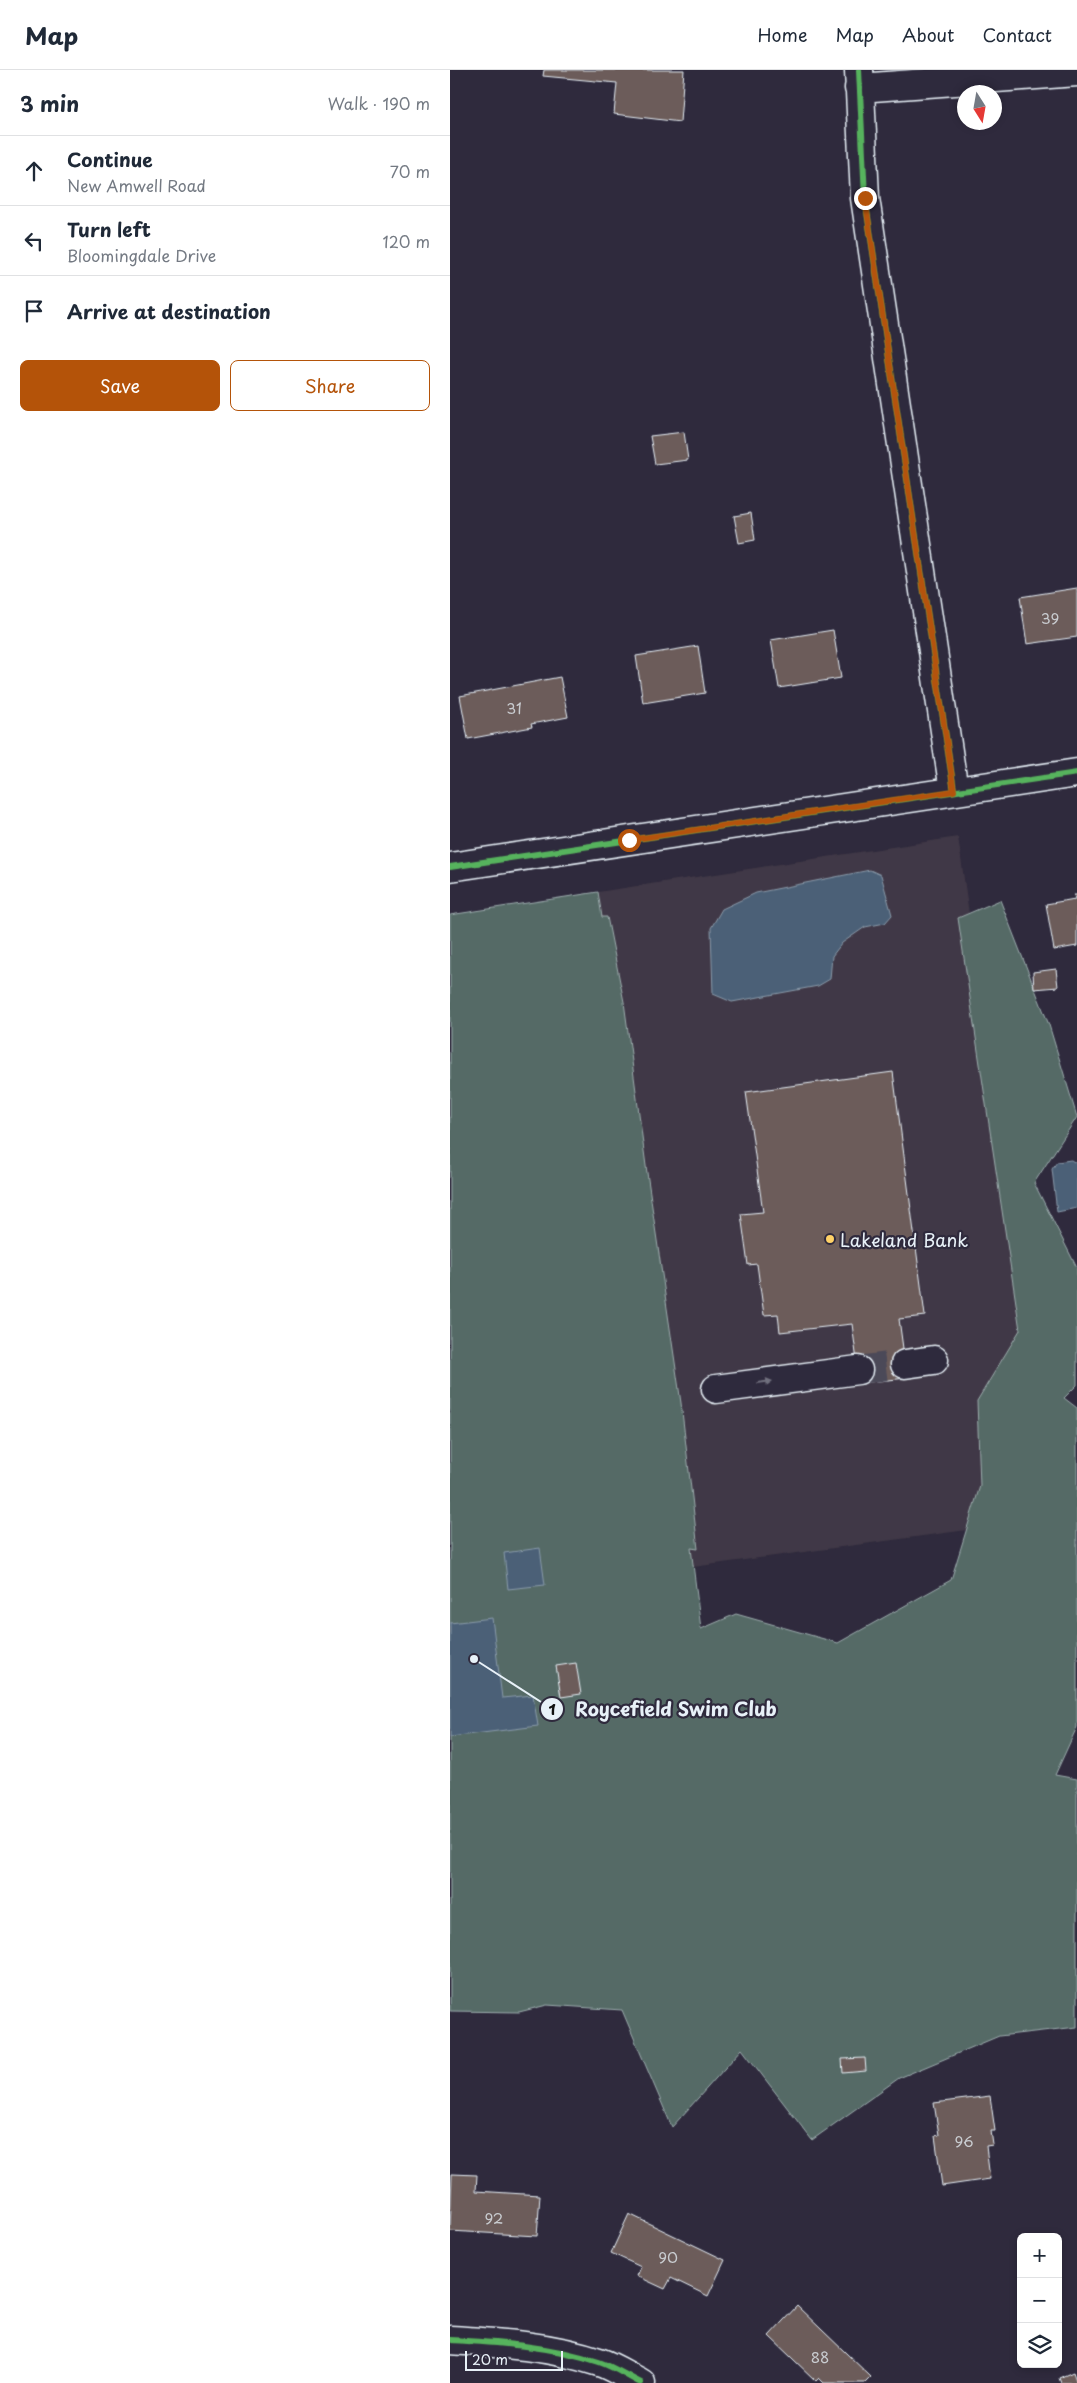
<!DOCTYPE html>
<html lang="en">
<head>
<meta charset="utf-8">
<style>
  :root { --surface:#fff; --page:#f6f6f7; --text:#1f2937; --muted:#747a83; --line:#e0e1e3; --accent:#b45309 }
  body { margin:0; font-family:"Playpen Sans",sans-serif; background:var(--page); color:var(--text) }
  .controls { position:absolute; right:15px; bottom:15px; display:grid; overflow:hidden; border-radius:8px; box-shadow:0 2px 8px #0003 }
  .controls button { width:45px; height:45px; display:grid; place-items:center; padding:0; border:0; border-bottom:1px solid var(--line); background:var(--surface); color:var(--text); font:25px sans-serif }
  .compass { position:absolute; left:507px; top:15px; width:45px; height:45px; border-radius:50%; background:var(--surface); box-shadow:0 2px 8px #0003; rotate:169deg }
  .scale { position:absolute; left:15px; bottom:12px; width:98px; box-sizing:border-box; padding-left:5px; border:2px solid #e8f1f8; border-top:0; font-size:14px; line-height:18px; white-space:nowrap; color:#e8f1f8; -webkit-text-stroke:4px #2f2a3d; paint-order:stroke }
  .stop { position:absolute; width:15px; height:15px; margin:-11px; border:4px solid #b45309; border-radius:50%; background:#fff }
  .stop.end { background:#b45309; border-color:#fff; box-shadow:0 1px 5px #0008 }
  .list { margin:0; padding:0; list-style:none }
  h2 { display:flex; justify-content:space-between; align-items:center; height:65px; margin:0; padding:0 20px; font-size:21px }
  h2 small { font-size:16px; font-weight:400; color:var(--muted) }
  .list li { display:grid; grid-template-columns:32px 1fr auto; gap:15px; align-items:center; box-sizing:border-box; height:70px; padding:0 20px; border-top:1px solid var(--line) }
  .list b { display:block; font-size:19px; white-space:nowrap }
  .list p { margin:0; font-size:16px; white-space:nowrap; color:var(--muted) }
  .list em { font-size:16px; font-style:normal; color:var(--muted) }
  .actions { display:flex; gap:10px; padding:15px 20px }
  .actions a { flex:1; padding:11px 0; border:1px solid var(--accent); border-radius:8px; text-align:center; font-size:18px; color:var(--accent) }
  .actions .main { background:var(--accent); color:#fff }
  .icon { flex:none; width:28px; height:28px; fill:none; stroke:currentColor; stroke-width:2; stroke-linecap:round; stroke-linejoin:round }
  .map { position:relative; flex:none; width:627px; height:2313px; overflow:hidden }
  header { display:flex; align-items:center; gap:30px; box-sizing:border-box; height:70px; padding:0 25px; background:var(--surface); border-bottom:1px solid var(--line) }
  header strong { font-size:24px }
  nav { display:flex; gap:28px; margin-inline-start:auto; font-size:18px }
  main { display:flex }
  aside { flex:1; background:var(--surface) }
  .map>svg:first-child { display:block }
  .built { fill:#413946 }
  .green { fill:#546a66; stroke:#9eaeaf }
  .water { fill:#4c6177; stroke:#8a9bab }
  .building { fill:#6c5c5a; stroke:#e8f1f8 }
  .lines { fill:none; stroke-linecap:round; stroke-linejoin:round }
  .minor-tunnel { stroke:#4b4859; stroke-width:28; stroke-dasharray:28 14; stroke-linecap:butt }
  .minor-casing { stroke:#e8f1f8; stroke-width:31 }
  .minor { stroke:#2f2a3d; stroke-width:28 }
  .cycleway-casing { stroke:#2f2a3d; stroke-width:9 }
  .cycleway { stroke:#56b35d; stroke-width:6 }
  .oneway { fill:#70707e }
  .route { stroke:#b45309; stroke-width:6 }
  .poi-dot { fill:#ffd166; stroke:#2f2a3d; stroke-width:2 }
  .labels { text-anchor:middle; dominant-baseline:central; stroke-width:4.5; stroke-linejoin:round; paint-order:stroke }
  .number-label { font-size:15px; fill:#c9ccd0 }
  .poi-label { font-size:18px; fill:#e8f1f8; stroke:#2f2a3d; text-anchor:start }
  .leader { fill:none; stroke:#e8f1f8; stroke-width:2 }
  .callout-dot { fill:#e8f1f8; stroke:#2f2a3d; stroke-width:2 }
  .mark-label { font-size:15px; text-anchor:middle; font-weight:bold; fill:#111 }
  .callout-label { font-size:19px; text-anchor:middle; font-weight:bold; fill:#e8f1f8; stroke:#2f2a3d; stroke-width:4.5; stroke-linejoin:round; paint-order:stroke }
</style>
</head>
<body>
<header>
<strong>Map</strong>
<nav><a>Home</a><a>Map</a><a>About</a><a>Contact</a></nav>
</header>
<main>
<aside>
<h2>3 min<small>Walk · 190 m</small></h2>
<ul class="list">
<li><svg class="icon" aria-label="ahead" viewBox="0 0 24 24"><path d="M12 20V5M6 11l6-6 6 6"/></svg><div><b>Continue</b><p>New Amwell Road</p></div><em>70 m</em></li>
<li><svg class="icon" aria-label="left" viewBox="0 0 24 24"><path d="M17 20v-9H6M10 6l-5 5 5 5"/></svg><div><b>Turn left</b><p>Bloomingdale Drive</p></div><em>120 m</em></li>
<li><svg class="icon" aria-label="arrive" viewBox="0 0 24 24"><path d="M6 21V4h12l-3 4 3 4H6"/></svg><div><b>Arrive at destination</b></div></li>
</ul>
<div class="actions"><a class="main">Save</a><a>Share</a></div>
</aside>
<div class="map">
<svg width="627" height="2313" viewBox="0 0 627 2313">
  <rect width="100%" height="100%" fill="#2f2a3d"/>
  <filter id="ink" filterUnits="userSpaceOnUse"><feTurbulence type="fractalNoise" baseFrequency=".02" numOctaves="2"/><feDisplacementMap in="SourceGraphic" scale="10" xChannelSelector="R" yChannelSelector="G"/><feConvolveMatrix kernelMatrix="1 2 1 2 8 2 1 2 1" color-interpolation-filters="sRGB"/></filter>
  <g filter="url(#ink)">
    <path class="built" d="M 508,767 L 605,1448 L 243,1497 L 148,822 Z"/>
    <path class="green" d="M 148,822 L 152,847 L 157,847 L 174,932 L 196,1096 L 231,1333 L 248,1479 L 241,1478 L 251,1559 L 286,1544 L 388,1573 L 501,1510 L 530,1416 L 527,1331 L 570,1260 L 508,848 L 550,830 L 599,955 L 627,1047 L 584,1113 L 627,1198 L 627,1315 L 614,1328 L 627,1338 L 627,1657 L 605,1705 L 627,1709 L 627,1957 L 549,1966 L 449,2008 L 362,2070 L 292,1979 L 222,2057 L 172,1940 L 97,1935 L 69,1942 L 0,1941 L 0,845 Z"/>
    <path class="water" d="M 420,800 L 431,805 L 442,845 L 435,853 L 415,857 L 392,873 L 382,886 L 380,909 L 368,916 L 282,932 L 263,924 L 261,858 L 272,839 L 306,823 Z
      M 621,1090 L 627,1094 L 627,1138 L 607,1142 L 602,1099 L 607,1092 Z
      M 90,1478 L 95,1515 L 58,1519 L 54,1483 Z
      M 42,1548 L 52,1628 L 83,1625 L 88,1656 L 0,1667 L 0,1553 Z"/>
    <path class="building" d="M 94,0 L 234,0 L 230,52 L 164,44 L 167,13 L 93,6 Z
      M 234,362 L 238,390 L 205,394 L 200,366 Z
      M 301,443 L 305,470 L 289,473 L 284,446 Z
      M 627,518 L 627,567 L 577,574 L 570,527 Z
      M 383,560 L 391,608 L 329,618 L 321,570 Z
      M 248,576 L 255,623 L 193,633 L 186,586 Z
      M 110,607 L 118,647 L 81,654 L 82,657 L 18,669 L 10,626 Z
      M 624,825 L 627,825 L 627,876 L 604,880 L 596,834 L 625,829 Z
      M 606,899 L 608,917 L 584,919 L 583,902 Z
      M 443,1002 L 475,1246 L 449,1249 L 457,1308 L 410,1313 L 402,1254 L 330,1262 L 328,1244 L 314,1245 L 307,1194 L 298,1195 L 291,1144 L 313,1142 L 296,1022 Z
      M 126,1593 L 131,1624 L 111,1627 L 106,1596 Z
      M 415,1988 L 416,2001 L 393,2003 L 392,1989 Z
      M 540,2026 L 545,2061 L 541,2061 L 543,2075 L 536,2076 L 540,2109 L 492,2116 L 485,2066 L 489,2065 L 484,2033 Z
      M 2,2104 L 27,2105 L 26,2121 L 90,2125 L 87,2166 L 0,2161 Z
      M 179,2144 L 275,2190 L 258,2226 L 221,2208 L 215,2219 L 187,2206 L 191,2197 L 161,2183 Z
      M 347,2236 L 421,2307 L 415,2313 L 374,2313 L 369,2308 L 366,2311 L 319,2266 Z
      M 623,2302 L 627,2313 L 611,2313 L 609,2308 Z"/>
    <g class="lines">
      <path class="minor-tunnel" d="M 408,1300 L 455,1294"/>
      <defs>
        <path id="minor" d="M 409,0 L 415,128 L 504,721
          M 409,18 L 627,2
          M 0,797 L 627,703
          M 455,1294 L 484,1290
          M 266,1319 L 408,1300
          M 0,2270 C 51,2273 101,2276 149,2292 C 164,2297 177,2306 191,2313"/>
      </defs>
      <use href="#minor" class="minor-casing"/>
      <use href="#minor" class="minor"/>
      <defs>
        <path id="cycleway" d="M 409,0 L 415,128 L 504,721
          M 0,797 L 627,703
          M 0,2270 C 51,2273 101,2276 149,2292 C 164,2297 177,2306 191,2313"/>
      </defs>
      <use href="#cycleway" class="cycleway-casing"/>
      <use href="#cycleway" class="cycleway"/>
    </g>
    <defs><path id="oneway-solid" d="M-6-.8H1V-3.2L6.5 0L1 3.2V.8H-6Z" transform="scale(1.25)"/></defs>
    <use class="oneway" href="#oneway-solid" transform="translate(315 1312) rotate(-7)"/>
  </g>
  <g class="lines" filter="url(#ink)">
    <path class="route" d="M 179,770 L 504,721 L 415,128"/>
  </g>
  <circle class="poi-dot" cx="380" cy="1169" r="5"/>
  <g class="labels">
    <g class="number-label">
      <text x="600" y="547">39</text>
      <text x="64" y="637">31</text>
      <text x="514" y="2070">96</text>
      <text x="44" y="2147">92</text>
      <text x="218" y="2186">90</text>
      <text x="370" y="2286">88</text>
    </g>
    <g class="poi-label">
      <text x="390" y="1169">Lakeland Bank</text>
    </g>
  </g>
  <path class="leader" d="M24 1589L102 1639"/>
  <g class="callout-dot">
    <circle cx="24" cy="1589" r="5"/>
    <circle cx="102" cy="1639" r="12"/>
  </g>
  <g class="mark-label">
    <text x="102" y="1645">1</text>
  </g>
  <g class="callout-label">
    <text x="226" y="1646">Roycefield Swim Club</text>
  </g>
</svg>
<div class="controls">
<button>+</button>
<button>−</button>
<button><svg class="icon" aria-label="layers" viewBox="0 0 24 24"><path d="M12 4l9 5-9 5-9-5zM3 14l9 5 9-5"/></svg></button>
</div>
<svg class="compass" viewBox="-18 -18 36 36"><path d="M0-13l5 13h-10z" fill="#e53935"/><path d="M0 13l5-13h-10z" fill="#747a83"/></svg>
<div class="scale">20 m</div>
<div class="stop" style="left:179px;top:770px"></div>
<div class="stop end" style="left:415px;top:128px"></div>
</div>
</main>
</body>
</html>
